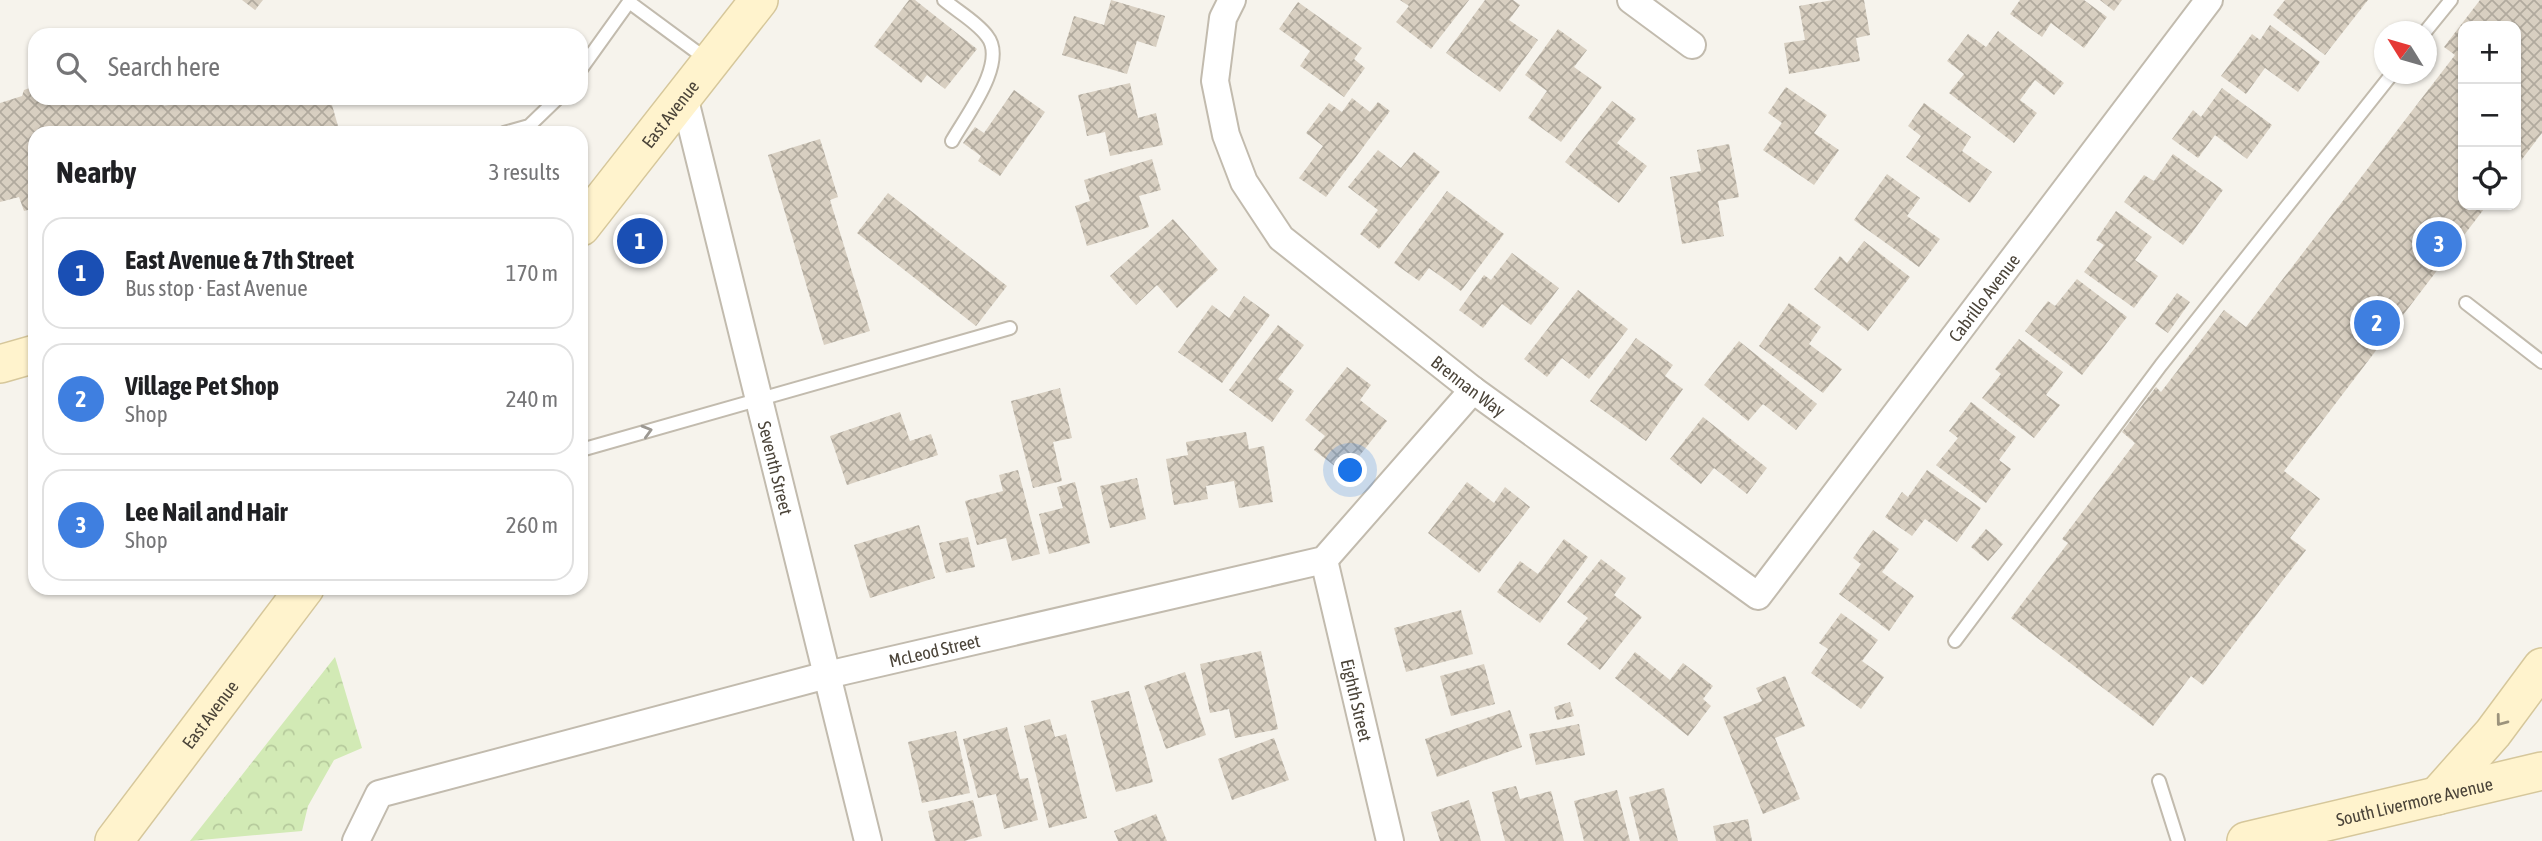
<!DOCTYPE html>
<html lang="en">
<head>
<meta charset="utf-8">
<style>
  :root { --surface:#fff; --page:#f6f6f6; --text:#202124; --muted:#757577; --line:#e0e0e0; --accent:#fc3f1d }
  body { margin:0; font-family:"Asap Condensed",sans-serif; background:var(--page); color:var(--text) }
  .controls { position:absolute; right:21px; top:21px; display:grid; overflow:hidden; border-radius:14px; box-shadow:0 2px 5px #0004 }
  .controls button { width:63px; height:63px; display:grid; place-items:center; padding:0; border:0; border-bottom:2px solid var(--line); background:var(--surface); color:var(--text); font:35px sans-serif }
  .compass { position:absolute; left:2374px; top:21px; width:63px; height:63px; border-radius:50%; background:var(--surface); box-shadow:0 2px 5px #0004; rotate:307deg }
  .you { position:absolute; left:1351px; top:471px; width:24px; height:24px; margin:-18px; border:5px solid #fff; border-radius:50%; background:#1a73e8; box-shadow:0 0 0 10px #1a73e833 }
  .badge { display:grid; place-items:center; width:46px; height:46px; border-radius:50%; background:var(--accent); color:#fff; font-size:23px; font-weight:700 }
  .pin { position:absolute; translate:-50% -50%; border:4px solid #fff; box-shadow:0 2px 7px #0006 }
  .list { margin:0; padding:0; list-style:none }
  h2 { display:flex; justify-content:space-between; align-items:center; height:91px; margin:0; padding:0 28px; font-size:30px }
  h2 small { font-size:23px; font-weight:400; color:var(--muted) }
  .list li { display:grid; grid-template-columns:46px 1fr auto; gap:21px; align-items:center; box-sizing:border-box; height:112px; margin:0 14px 14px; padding:0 14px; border:2px solid var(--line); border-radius:21px }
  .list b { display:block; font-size:26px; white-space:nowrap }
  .list p { margin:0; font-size:23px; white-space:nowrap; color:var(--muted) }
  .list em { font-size:23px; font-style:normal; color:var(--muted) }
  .icon { flex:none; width:38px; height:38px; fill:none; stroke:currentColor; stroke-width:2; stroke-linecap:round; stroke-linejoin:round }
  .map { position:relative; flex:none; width:2542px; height:841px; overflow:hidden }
  .search { position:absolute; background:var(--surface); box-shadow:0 2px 5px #0004; left:28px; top:28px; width:560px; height:77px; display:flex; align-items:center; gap:18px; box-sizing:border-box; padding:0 24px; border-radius:21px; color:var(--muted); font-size:26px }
  .panel { position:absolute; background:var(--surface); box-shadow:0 2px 5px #0004; left:28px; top:126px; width:560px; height:469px; border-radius:21px }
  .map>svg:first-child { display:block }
  .forest { fill:url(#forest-crowns) }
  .building { fill:url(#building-cross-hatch) }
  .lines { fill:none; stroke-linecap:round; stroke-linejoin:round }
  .lane-casing { stroke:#c2bbae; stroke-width:16 }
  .street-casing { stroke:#c2bbae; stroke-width:30 }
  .secondary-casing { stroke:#d6c79b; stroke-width:40 }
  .lane { stroke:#fff; stroke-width:12 }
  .street { stroke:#fff; stroke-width:26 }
  .secondary { stroke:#fff3cd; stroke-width:37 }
  .oneway { stroke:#9c9892 }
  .oneway2 { stroke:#9c937c }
  .labels { text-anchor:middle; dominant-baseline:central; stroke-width:6; stroke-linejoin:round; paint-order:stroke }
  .street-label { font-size:18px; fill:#4b4439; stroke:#fff }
</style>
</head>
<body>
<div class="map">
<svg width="2542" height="841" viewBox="0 0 2542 841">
  <defs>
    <pattern id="forest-crowns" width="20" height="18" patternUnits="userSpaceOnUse" patternTransform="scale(1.75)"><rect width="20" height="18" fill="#d2eab5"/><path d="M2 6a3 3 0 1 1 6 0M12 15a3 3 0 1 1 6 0" fill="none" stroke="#b6ca9c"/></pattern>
    <pattern id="building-cross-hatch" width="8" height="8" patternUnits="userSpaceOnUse" patternTransform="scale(1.75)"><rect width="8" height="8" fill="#d8cfc1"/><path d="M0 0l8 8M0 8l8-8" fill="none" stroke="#b1aa9e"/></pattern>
  </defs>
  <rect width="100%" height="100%" fill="#f6f3ec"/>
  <path class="forest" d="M 335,657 L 362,748 L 334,760 L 308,806 L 302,831 L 190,841 Z"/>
  <path class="building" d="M 242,0 L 263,0 L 255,10 Z
    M 909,0 L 915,0 L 977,49 L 945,89 L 927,75 L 921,83 L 874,46 Z
    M 1111,0 L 1165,16 L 1156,47 L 1137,41 L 1127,74 L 1062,55 L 1074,16 L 1104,25 Z
    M 1400,0 L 1469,0 L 1431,49 L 1396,22 L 1409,6 Z
    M 1485,0 L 1513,0 L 1520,5 L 1509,20 L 1538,40 L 1500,92 L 1446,53 Z
    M 1833,0 L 1864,0 L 1870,35 L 1856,38 L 1860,61 L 1789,74 L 1784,43 L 1805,40 L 1799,6 Z
    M 2020,0 L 2084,0 L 2107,17 L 2084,48 L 2051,23 L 2042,37 L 2010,14 Z
    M 2100,0 L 2122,0 L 2114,11 Z
    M 2285,0 L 2368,0 L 2325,55 L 2273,15 Z
    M 2480,0 L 2542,0 L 2542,133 L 2516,167 L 2516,26 L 2463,26 L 2463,205 L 2487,205 L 2284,471 L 2320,499 L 2290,538 L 2306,550 L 2203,685 L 2191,676 L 2153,726 L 2011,618 L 2068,543 L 2062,539 L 2135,443 L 2122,432 L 2156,387 L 2161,392 L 2224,310 L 2246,327 L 2455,55 L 2444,47 Z
    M 1298,2 L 1362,48 L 1354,59 L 1365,68 L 1344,97 L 1300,66 L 1310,51 L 1279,29 Z
    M 2270,25 L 2320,62 L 2298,92 L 2265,68 L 2246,94 L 2221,76 L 2252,34 L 2260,40 Z
    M 1558,29 L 1587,50 L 1574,67 L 1602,87 L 1561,142 L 1528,118 L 1547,91 L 1525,75 Z
    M 1998,31 L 2064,83 L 2054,95 L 2035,80 L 2020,100 L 2037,113 L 2014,143 L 1949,93 L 1964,74 L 1947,61 L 1968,34 L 1986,47 Z
    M 1130,83 L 1138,118 L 1156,113 L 1163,145 L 1110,156 L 1105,132 L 1087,136 L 1078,95 Z
    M 35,86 L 35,98 L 162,98 L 164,106 L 199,98 L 330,98 L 340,133 L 35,133 L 35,208 L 24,211 L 19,197 L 0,202 L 0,103 L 22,96 L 24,90 Z
    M 1786,87 L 1827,115 L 1814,133 L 1839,150 L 1814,185 L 1763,150 L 1782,123 L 1768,113 Z
    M 2222,88 L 2272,125 L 2247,159 L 2215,135 L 2198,158 L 2172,139 L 2193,110 L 2201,117 Z
    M 1014,90 L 1045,112 L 1000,176 L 978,161 L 981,156 L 963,143 L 975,127 L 984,133 Z
    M 1352,98 L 1370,112 L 1378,102 L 1390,111 L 1326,197 L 1299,178 L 1323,146 L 1306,133 L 1329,103 L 1342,112 Z
    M 1612,101 L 1636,119 L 1617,143 L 1647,166 L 1619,203 L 1565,162 Z
    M 1924,103 L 1971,137 L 1962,151 L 1992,172 L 1970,203 L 1906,157 L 1921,136 L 1908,126 Z
    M 820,139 L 838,197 L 830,200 L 870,331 L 824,345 L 768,155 Z
    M 1729,144 L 1739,197 L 1718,201 L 1724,236 L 1682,244 L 1670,177 L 1701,171 L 1697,150 Z
    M 1378,150 L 1401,168 L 1414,152 L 1440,172 L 1379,249 L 1360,234 L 1378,210 L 1348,187 Z
    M 2173,154 L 2223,190 L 2183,245 L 2124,202 L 2144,175 L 2154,181 Z
    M 1152,159 L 1161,190 L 1139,196 L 1149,227 L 1087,246 L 1075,206 L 1090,201 L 1084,180 Z
    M 1887,174 L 1920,198 L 1907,216 L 1940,239 L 1919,267 L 1854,220 Z
    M 1447,191 L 1504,234 L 1461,291 L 1429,268 L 1419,281 L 1394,263 Z
    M 888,193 L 1007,286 L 976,326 L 857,233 Z
    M 2116,211 L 2152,237 L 2135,260 L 2158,276 L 2134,308 L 2084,272 L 2104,245 L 2096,240 Z
    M 1173,219 L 1218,270 L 1177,308 L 1157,285 L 1136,305 L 1110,276 Z
    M 1864,241 L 1910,277 L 1868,331 L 1814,289 L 1840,256 L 1847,263 Z
    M 1512,253 L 1559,288 L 1531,325 L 1502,304 L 1483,328 L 1459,310 L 1484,275 L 1491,280 Z
    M 2077,279 L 2127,317 L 2082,375 L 2025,331 L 2048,301 L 2055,306 Z
    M 1578,290 L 1628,329 L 1589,379 L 1562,358 L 1547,377 L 1524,359 Z
    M 2177,293 L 2190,302 L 2168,333 L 2155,324 Z
    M 1244,296 L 1270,315 L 1222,383 L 1178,352 L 1212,305 L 1229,318 Z
    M 1789,303 L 1821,327 L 1809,344 L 1842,369 L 1823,393 L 1759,346 Z
    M 1278,325 L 1304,345 L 1278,379 L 1294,391 L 1272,422 L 1229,390 Z
    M 1636,338 L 1673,365 L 1665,376 L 1683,389 L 1646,441 L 1590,401 Z
    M 2019,339 L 2063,372 L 2046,395 L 2060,405 L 2034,438 L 1982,398 L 2001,374 L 1995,369 Z
    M 1739,341 L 1817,404 L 1796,430 L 1763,404 L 1748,421 L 1704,385 Z
    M 1347,367 L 1371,385 L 1360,400 L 1387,421 L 1345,474 L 1314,450 L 1325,436 L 1305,420 Z
    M 1060,388 L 1072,438 L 1053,442 L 1062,481 L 1033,488 L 1011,401 Z
    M 1971,402 L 2016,437 L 1999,460 L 2011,469 L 1986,503 L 1936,465 L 1958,438 L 1949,431 Z
    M 900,412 L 910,441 L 931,434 L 938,455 L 847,485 L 830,436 Z
    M 1703,417 L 1767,468 L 1747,494 L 1714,468 L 1701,484 L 1670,459 Z
    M 1246,432 L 1249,449 L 1264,446 L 1273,502 L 1239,508 L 1234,481 L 1206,486 L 1208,499 L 1174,505 L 1166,459 L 1188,455 L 1186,442 Z
    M 1018,470 L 1040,554 L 1012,561 L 1006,538 L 977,545 L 965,501 L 1003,491 L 999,475 Z
    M 1927,470 L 1981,508 L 1957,542 L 1925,519 L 1912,536 L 1885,517 L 1902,492 L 1908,497 Z
    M 1137,478 L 1146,519 L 1110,528 L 1100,486 Z
    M 1075,482 L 1090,543 L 1049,554 L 1039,514 L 1063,508 L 1057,487 Z
    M 1467,482 L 1494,503 L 1505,487 L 1530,507 L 1479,573 L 1428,533 Z
    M 919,525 L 935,578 L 870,598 L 854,545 Z
    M 1986,529 L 2003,544 L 1988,561 L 1971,547 Z
    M 1873,530 L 1899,549 L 1882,572 L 1914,596 L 1889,631 L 1839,594 L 1861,564 L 1853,558 Z
    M 968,537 L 975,567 L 946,573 L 939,543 Z
    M 1564,539 L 1588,557 L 1540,623 L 1497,592 L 1520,561 L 1538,574 Z
    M 1601,559 L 1626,578 L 1614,595 L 1642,617 L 1600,670 L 1567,644 L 1588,618 L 1567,602 Z
    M 1461,610 L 1473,654 L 1406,672 L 1394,628 Z
    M 1841,613 L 1878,640 L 1862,661 L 1884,677 L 1861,709 L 1811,673 L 1828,649 L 1819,643 Z
    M 1261,651 L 1278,729 L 1235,738 L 1229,709 L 1210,713 L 1200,664 Z
    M 1635,652 L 1670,680 L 1683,663 L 1713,686 L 1703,699 L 1711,706 L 1688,736 L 1615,678 Z
    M 1484,664 L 1495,704 L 1451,716 L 1440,676 Z
    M 1185,672 L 1206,735 L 1166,749 L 1144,686 Z
    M 1785,676 L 1805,726 L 1775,738 L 1800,799 L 1763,814 L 1723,717 L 1762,701 L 1756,688 Z
    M 1129,691 L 1153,782 L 1116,792 L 1091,701 Z
    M 1570,702 L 1574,716 L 1557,720 L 1554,707 Z
    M 1510,710 L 1522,747 L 1437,777 L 1425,739 Z
    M 1050,719 L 1055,737 L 1066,734 L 1087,818 L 1049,828 L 1024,726 Z
    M 1579,724 L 1585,755 L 1536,765 L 1529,734 Z
    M 1007,727 L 1020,779 L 1028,778 L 1038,820 L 1004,829 L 996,794 L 978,798 L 963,739 Z
    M 956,731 L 970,793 L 922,803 L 908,742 Z
    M 1274,738 L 1289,780 L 1232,800 L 1218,759 Z
    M 1516,786 L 1520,799 L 1551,791 L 1564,841 L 1505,841 L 1492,792 Z
    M 1664,788 L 1678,841 L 1640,841 L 1629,797 Z
    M 1617,790 L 1630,841 L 1584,841 L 1574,801 Z
    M 973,800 L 982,836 L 964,841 L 935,841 L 928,811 Z
    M 1469,800 L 1481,841 L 1440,841 L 1431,812 Z
    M 1156,814 L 1167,841 L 1118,841 L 1114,831 Z
    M 1748,819 L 1752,841 L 1716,841 L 1713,826 Z"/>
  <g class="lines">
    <defs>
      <path id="lane" d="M 944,0 C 957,11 977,22 987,36 C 1008,62 966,116 952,141
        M 2425,32 L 2451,0
        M 581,69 L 629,2 L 709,61
        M 504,133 L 529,126 L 558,98
        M 2466,303 L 2542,362
        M 581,450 L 1010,328
        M 1955,641 L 2161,365 L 2392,74
        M 2159,781 L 2178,841"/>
      <g id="street">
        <path id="s1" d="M 1232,0 L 1223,18 L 1215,81 L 1226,135 L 1244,182 L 1281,238 L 1473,390 L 1758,596 L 2209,0"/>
        <path d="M 1631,0 L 1692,45"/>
        <path id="s2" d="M 684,96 L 868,841"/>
        <path id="s3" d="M 1324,560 L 1390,841"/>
        <path id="s4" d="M 356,841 L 379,794 L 827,675 L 1324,560 L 1473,390"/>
      </g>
      <g id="secondary">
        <path id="s5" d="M 581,227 L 759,0"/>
        <path d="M 0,364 L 35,354"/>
        <path d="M 2437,796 L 2493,733 L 2542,667"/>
        <path id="s6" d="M 114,841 L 305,588"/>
        <path id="s7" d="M 2246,841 L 2542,771"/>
      </g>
    </defs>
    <use href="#lane" class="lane-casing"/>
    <use href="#street" class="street-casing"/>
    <use href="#secondary" class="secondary-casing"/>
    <use href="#lane" class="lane"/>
    <use href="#street" class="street"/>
    <use href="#secondary" class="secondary"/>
  </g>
  <defs><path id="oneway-chevron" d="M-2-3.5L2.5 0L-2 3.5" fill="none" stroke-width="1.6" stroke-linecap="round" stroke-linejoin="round" transform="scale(1.75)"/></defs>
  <use class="oneway" href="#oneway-chevron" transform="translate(647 431) rotate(-16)"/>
  <use class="oneway2" href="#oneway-chevron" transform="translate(2501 721) rotate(127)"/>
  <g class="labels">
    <g class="street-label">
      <text stroke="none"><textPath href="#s5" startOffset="144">East Avenue</textPath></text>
      <text stroke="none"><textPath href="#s1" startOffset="1227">Cabrillo Avenue</textPath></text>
      <text stroke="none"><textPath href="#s1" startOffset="495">Brennan Way</textPath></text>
      <text stroke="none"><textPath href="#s2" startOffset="383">Seventh Street</textPath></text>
      <text stroke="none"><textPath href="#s4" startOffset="626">McLeod Street</textPath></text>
      <text stroke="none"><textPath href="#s3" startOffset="144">Eighth Street</textPath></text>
      <text stroke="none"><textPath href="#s6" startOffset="159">East Avenue</textPath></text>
      <text stroke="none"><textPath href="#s7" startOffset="173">South Livermore Avenue</textPath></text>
    </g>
  </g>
</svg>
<div class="controls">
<button>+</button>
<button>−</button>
<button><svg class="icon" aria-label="locate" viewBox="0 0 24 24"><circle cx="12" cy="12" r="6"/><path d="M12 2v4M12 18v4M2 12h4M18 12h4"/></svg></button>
</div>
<svg class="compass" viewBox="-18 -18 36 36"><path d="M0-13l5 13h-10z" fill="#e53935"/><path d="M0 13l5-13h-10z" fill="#757577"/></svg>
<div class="you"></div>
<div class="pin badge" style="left:640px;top:241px;background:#1a4fb4">1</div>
<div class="pin badge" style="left:2377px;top:323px;background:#3f7fe0">2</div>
<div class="pin badge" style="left:2439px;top:244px;background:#3f7fe0">3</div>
<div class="search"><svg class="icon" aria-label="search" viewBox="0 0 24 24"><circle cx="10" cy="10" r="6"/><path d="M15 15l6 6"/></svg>Search here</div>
<section class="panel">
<h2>Nearby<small>3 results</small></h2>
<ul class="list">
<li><span class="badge" style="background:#1a4fb4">1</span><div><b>East Avenue &amp; 7th Street</b><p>Bus stop · East Avenue</p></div><em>170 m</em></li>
<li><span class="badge" style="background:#3f7fe0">2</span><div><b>Village Pet Shop</b><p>Shop</p></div><em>240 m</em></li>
<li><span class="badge" style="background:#3f7fe0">3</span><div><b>Lee Nail and Hair</b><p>Shop</p></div><em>260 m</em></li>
</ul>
</section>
</div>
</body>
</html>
